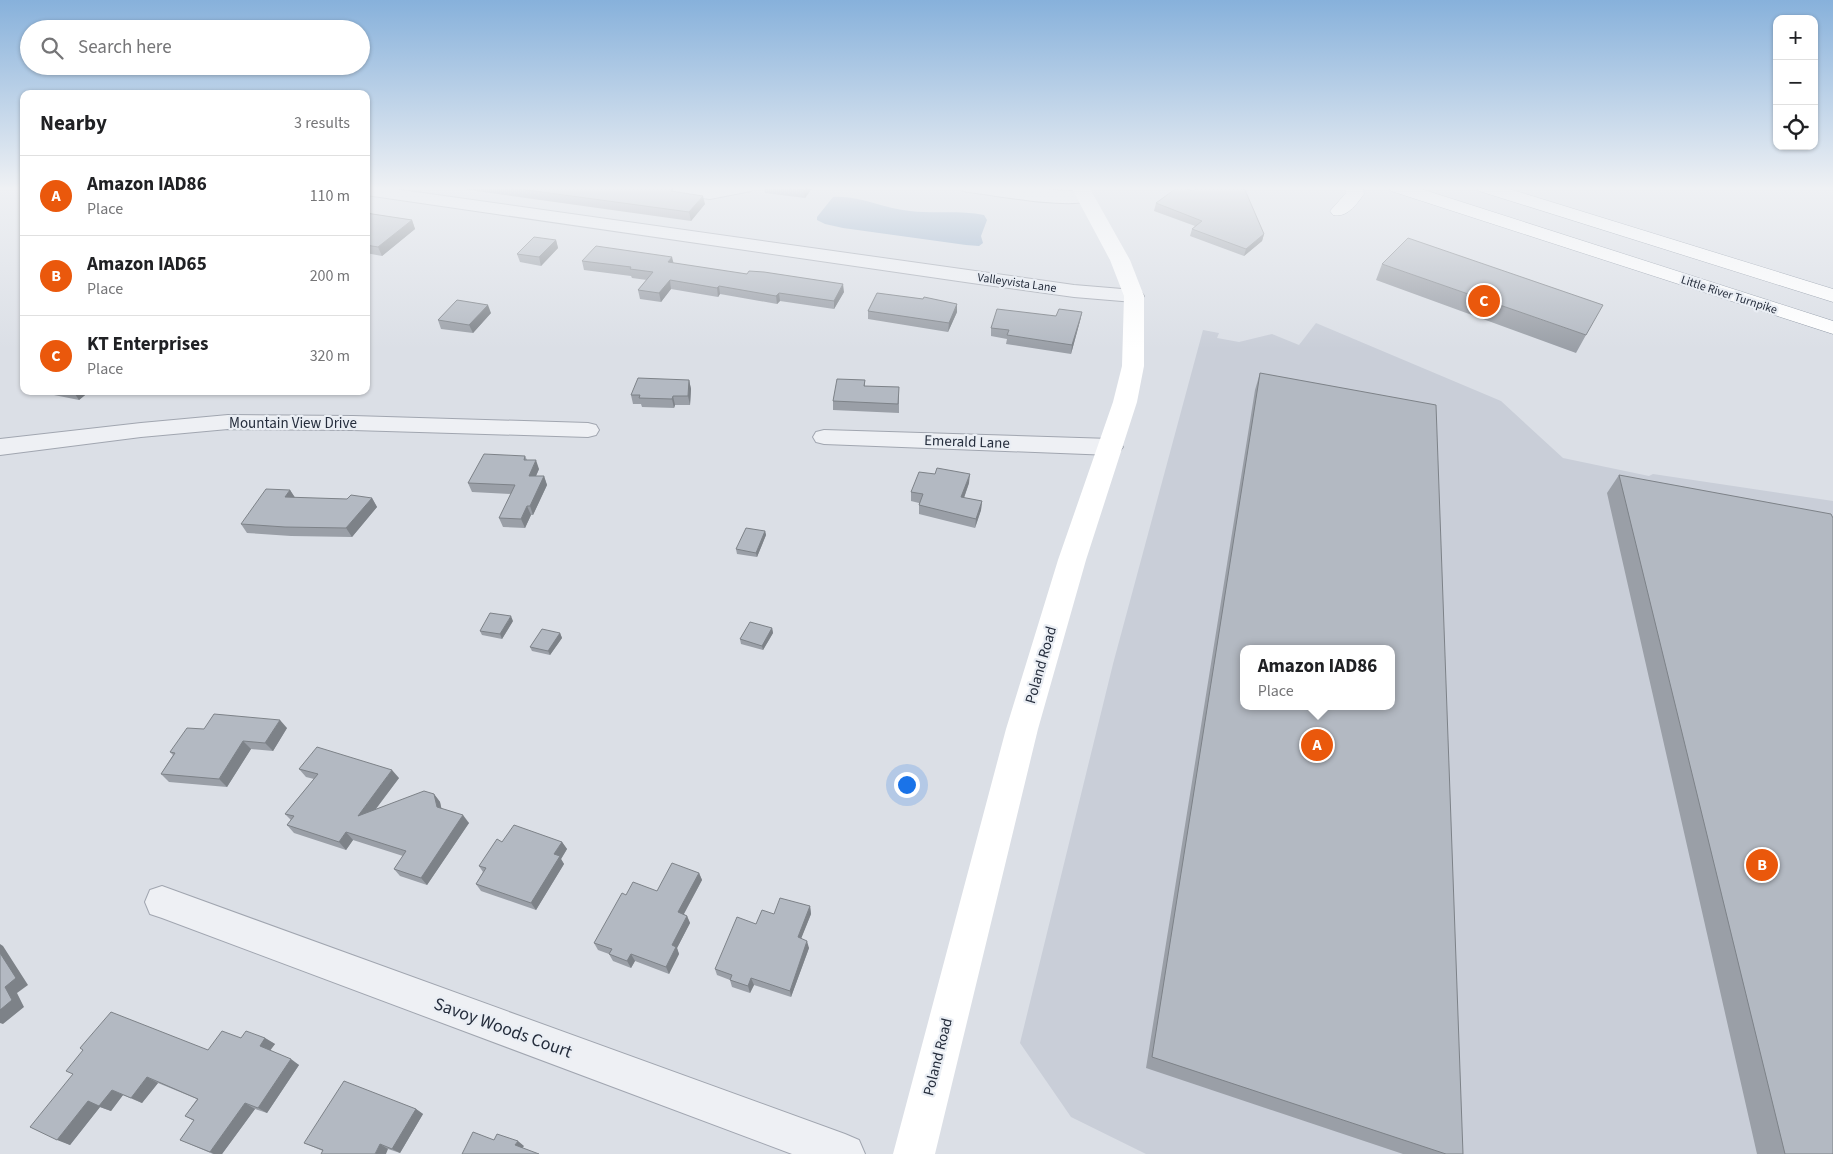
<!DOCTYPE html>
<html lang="en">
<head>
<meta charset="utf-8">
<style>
  :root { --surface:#fff; --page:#f2f2f2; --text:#202124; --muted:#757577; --line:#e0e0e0; --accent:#ea580c }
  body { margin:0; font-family:"Source Sans 3",sans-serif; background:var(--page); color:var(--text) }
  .controls { position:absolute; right:15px; top:15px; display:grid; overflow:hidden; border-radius:10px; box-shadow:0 1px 4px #0004 }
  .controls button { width:45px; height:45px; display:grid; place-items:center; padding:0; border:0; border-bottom:1px solid var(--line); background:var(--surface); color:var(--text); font:25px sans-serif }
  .you { position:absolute; left:906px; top:784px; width:18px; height:18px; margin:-12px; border:4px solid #fff; border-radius:50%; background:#1a73e8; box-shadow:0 0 0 8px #1a73e833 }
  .badge { display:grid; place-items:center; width:32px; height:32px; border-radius:50%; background:var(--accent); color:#fff; font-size:16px; font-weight:700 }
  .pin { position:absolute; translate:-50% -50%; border:2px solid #fff; box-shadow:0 1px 5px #0006 }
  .popup { position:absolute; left:1240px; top:645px; width:155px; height:65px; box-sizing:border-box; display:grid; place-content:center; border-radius:10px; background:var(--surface); filter:drop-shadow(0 1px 4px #0005); font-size:16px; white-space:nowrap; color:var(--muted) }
  .popup b { font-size:19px; color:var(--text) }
  .popup::after { content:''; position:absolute; left:50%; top:100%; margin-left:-10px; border:10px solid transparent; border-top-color:var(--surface) }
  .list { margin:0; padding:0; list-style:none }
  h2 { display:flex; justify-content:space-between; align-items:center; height:65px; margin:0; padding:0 20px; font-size:21px }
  h2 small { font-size:16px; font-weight:400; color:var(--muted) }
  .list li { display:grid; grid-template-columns:32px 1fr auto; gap:15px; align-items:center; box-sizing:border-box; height:80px; padding:0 20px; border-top:1px solid var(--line) }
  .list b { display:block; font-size:19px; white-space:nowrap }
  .list p { margin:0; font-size:16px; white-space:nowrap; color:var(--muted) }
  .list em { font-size:16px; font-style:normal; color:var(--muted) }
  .icon { flex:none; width:28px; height:28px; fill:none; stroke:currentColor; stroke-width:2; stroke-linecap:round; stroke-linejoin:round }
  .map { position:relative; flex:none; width:1833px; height:1154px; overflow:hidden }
  .search { position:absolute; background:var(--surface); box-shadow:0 1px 4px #0004; left:20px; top:20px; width:350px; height:55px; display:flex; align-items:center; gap:12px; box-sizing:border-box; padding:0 18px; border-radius:28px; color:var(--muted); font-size:19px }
  .panel { position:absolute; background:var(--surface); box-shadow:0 1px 4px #0004; left:20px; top:90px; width:350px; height:305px; border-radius:10px }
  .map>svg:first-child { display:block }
  .built { fill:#c9ced8; fill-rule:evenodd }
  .water { fill:#95adc7 }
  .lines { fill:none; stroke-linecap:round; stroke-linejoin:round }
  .street-casing { stroke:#a1a6b0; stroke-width:2 }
  .highway-casing { stroke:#838d9c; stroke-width:1 }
  .street { fill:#eef0f4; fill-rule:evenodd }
  .secondary { fill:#fff; fill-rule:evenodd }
  .highway { fill:#fff; fill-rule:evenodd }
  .wall { fill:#9a9fa7 }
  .shaded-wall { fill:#7d8288 }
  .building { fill:#b3b9c2; stroke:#7d8288; fill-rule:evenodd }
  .labels { text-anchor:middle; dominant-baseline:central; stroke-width:4.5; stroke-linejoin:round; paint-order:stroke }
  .far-street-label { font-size:12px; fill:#252d3c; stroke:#eaeef4 }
  .street-label { font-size:15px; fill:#252d3c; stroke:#eaeef4 }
  .near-street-label { font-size:18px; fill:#252d3c; stroke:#eaeef4 }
</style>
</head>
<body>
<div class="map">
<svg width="1833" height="1154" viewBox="0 0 1833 1154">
  <rect width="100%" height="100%" fill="#dbdfe6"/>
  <path class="built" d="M 1316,323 L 1501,401 L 1563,458 L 1649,476 L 1653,474 L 1833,501 L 1833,1154 L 1146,1154 L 1071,1117 L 1020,1043 L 1113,664 L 1203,330 L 1219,333 L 1217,338 L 1239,342 L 1272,334 L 1299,345 ZM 1243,649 L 1391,649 L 1391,706 L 1243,706 Z"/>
  <path class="water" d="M 833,197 C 859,195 885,209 910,211 C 934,214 960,210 984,215 L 987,220 L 981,236 L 983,243 L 979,246 L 966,245 L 843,228 L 825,224 L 817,220 L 817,217 Z"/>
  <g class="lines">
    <defs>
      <path id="street" d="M 366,187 L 380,187 L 1074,285 L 1134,290 L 1141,292 L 1144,296 L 1141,300 L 1134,302 L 1074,297 L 972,283 L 366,195 Z
        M 646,187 L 710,189 L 753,187 L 751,191 L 710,199 L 654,192 L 648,191 Z
        M 961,187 L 1014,187 L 1084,192 L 1090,193 L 1093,197 L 1090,201 C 1062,208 1000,196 969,192 L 963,191 Z
        M 228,415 L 353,416 L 588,423 L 596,425 L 599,430 L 596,435 L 588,437 L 353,430 L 228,429 L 141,437 L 0,455 L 0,439 L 141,423 Z
        M 824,430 L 1111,439 L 1119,442 L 1123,447 L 1119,452 L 1111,455 L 824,444 L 816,442 L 813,437 L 816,432 Z
        M 162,886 L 845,1134 L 859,1140 L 865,1154 L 792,1154 L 162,918 L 150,914 L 145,902 L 150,890 Z"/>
      <path id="highway" d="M 1345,187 L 1363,187 L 1364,194 C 1356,205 1347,218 1333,215 L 1330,211 L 1346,193 Z
        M 1388,187 L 1415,187 L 1833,321 L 1833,334 L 1391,191 Z
        M 1476,187 L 1503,187 L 1833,289 L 1833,302 L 1479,191 Z"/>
    </defs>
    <use href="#street" class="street-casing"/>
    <use href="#highway" class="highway-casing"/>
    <use href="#street" class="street"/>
    <path class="secondary" d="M 1071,187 L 1089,187 L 1130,260 L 1144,296 L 1144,366 L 1137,402 L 1086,560 L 1038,729 L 935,1154 L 893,1154 L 1006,729 L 1058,560 L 1113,402 L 1122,366 L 1124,296 L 1110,260 Z"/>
    <use href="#highway" class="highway"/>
  </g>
  <path class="wall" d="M 447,187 L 664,187 L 673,188 L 674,192 L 705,204 L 691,221 Z
    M 764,187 L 813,187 L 805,198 L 765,193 Z
    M 1156,203 L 1264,234 L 1262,241 L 1244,256 L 1190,236 L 1192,229 L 1195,226 L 1154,211 Z
    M 366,213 L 412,220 L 415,229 L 382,256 L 366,253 Z
    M 556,240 L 558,248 L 541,266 L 520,262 L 517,254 Z
    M 582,261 L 674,263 L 844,292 L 834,309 L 780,301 L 777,304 L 720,294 L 718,297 L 671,289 L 661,302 L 640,299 L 638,290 L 647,280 L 632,278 L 631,276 L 584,270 Z
    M 1382,264 L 1586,335 L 1576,353 L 1376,280 Z
    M 957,304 L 957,312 L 948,332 L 868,319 L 868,311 Z
    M 1082,312 L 1080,321 L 1071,354 L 1006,344 L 1007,339 L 991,336 L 991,328 Z
    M 491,313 L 473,333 L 441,329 L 438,320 Z
    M 1260,373 L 1463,1154 L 1403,1154 L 1146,1068 L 1255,390 Z
    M 689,380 L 691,389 L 690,405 L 675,405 L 674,408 L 642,407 L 641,404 L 633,404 L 631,395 Z
    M 865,380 L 865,386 L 899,396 L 899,413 L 833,410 L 833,401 Z
    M 34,391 L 90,391 L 79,400 Z
    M 525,456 L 527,460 L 539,469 L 536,476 L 544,476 L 547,485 L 533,515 L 531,515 L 525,528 L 503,527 L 499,518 L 511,494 L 472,492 L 468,483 Z
    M 1619,475 L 1833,1154 L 1757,1154 L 1607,493 Z
    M 969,483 L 964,498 L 982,501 L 981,510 L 975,528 L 919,514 L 919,503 L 911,501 L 911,492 Z
    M 290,490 L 295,498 L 347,499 L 372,498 L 377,507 L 352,537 L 291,536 L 247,533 L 241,524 Z
    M 765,531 L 766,535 L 757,557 L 737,554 L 736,549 Z
    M 513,621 L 502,639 L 482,635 L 480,631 Z
    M 772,628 L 773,633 L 763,650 L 741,644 L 740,639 Z
    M 560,633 L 562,638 L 550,655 L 532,651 L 530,647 Z
    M 287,728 L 273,751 L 251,749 L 227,787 L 169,782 L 161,774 L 173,755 L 170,752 L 204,729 Z
    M 299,769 L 399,778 L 376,809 L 434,794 L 440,802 L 441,808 L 469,823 L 427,885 L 400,876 L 394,869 L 403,856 L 353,840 L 346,850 L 294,833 L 287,825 L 291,820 L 285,814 L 314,779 L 306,777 Z
    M 502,842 L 562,842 L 567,849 L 561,859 L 564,864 L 536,910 L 481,891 L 476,884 L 483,872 L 479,866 Z
    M 699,873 L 702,880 L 684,914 L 687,916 L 690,923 L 677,948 L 679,954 L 669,974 L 635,961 L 631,968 L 613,961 L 609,954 L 598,950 L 594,943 L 626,895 L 657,891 Z
    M 810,906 L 811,914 L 801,938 L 809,948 L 791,997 L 754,985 L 750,993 L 732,987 L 730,980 L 717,975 L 715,969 L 756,924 L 774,914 Z
    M 241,1038 L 265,1038 L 275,1044 L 270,1050 L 299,1065 L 267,1113 L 255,1109 L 222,1154 L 213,1154 L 180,1140 L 194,1121 L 185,1116 L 197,1099 L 158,1083 L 142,1103 L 123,1095 L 111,1111 L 100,1107 L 70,1145 L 30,1127 L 208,1050 Z
    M 416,1109 L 423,1114 L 400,1153 L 388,1149 L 323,1151 L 304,1143 Z"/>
  <path class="shaded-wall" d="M 806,187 L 813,187 L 805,198 L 804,190 Z
    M 703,196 L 705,204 L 691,221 L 689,212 Z
    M 412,220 L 415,229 L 382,256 L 378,247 Z
    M 1264,234 L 1262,241 L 1244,256 L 1246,249 Z
    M 556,240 L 558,248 L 541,266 L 539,257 Z
    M 672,257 L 674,265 L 668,262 Z
    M 670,280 L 671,289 L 661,302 L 659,293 Z
    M 843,284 L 844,292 L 834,309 L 834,301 Z
    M 719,286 L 720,294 L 718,297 L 717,288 Z
    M 779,293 L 780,301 L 777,304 L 776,296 Z
    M 957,304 L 957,312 L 948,332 L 949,323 Z
    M 488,305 L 491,313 L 473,333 L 469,325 Z
    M 1082,312 L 1080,321 L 1071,354 L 1072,345 Z
    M 689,380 L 691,389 L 690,405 L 688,396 Z
    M 73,391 L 90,391 L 79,400 Z
    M 673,396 L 675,405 L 674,408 L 672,399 Z
    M 536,460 L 539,469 L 532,485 L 529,476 Z
    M 970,474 L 969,483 L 961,506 L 961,497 Z
    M 544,476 L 547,485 L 533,515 L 530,506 Z
    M 290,490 L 296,499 L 285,497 Z
    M 372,498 L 377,507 L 352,537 L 346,528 Z
    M 982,501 L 981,510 L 975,528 L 976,519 Z
    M 527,506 L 531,515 L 525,528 L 521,519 Z
    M 765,531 L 766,535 L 757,557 L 756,553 Z
    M 511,616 L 513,621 L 502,639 L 500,634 Z
    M 772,628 L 773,633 L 763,650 L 762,646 Z
    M 560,633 L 562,638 L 550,655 L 548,651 Z
    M 280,720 L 287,728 L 273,751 L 265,743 Z
    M 243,741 L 251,749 L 227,787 L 219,779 Z
    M 392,770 L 399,778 L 365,823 L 358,816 Z
    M 434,794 L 440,802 L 443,815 L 437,807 Z
    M 463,815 L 469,823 L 427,885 L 421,878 Z
    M 346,832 L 353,840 L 346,850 L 339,842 Z
    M 562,842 L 567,849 L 561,859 L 564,864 L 536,910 L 531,903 L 554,854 Z
    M 699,873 L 702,880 L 681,919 L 678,912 Z
    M 810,906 L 811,914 L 799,944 L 798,937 Z
    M 687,916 L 690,923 L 677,948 L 679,954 L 669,974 L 666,967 L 672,945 Z
    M 807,941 L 809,948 L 791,997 L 790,991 Z
    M 0,944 L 3,946 L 28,985 L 17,993 L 24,1007 L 3,1024 L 0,1023 L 0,1010 L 5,987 L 0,953 Z
    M 631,954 L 635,961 L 631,968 L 627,961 Z
    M 751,978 L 754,985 L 750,993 L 748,986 Z
    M 265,1038 L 275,1044 L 269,1052 L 260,1046 Z
    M 291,1059 L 299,1065 L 267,1113 L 258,1108 Z
    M 147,1077 L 158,1083 L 142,1103 L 131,1098 Z
    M 112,1090 L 123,1095 L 111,1111 L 100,1107 L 70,1145 L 57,1140 L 88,1101 Z
    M 245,1103 L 255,1109 L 222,1154 L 214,1154 L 210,1152 Z
    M 416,1109 L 423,1114 L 400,1153 L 392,1149 Z
    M 518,1141 L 524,1146 L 521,1150 L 515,1145 Z
    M 380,1144 L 388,1149 L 386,1154 L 375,1154 Z"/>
  <path class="building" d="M 505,187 L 664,187 L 673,188 L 671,191 L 703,196 L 689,212 Z
    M 783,187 L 806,187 L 804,190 Z
    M 1178,187 L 1182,187 L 1193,191 L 1198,187 L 1236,187 L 1245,190 L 1264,234 L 1246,249 L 1192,229 L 1202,221 L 1156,203 Z
    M 366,213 L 412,220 L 378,247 L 366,245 Z
    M 534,237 L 556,240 L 539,257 L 517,254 Z
    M 1408,238 L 1603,305 L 1586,335 L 1382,264 Z
    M 596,246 L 672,257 L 668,262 L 747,274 L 749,271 L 764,272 L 843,284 L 834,301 L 779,293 L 776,296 L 719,286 L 717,288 L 670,280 L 659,293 L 638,290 L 653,272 L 630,269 L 631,267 L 582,261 Z
    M 877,293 L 923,299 L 924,297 L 957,304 L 949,323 L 868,311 Z
    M 457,300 L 488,305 L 469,325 L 438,320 Z
    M 997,309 L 1056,316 L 1059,309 L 1082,312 L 1072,345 L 1007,335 L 1009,330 L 991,328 Z
    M 1260,373 L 1436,405 L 1463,1154 L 1446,1154 L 1152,1057 ZM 1243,649 L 1391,649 L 1391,706 L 1243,706 Z
    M 638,378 L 689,380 L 688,396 L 673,396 L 672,399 L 639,398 L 640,395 L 631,395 Z
    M 837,379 L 865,380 L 864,386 L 899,387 L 898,404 L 833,401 Z
    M 484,454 L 525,456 L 524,460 L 536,460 L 529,476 L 544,476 L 530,506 L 527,506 L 521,519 L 499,518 L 515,485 L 468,483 Z
    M 937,468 L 970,474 L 961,497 L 982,501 L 976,519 L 919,505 L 923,494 L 911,492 L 919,472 L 935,474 Z
    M 1619,475 L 1831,514 L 1833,518 L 1833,1154 L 1785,1154 Z
    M 266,489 L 290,490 L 285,497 L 347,499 L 351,495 L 372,498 L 346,528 L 285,527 L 241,524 Z
    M 746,528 L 765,531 L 756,553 L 736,549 Z
    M 490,613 L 511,616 L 500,634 L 480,631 Z
    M 750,622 L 772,628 L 762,646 L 740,639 Z
    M 542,629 L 560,633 L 548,651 L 530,647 Z
    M 214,714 L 280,720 L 265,743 L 243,741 L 219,779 L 161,774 L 175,753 L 170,752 L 187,728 L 204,729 Z
    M 317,747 L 392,770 L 358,816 L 424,791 L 434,794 L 437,807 L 463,815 L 421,878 L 394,869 L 406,851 L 346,832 L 339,842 L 287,825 L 294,816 L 285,814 L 318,774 L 299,769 Z
    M 514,825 L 562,842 L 554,854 L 560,856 L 531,903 L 476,884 L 486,868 L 479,866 L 497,839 L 502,842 Z
    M 672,863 L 699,873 L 678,912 L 687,916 L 672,945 L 676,947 L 666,967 L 631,954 L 627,961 L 609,954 L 612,949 L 594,943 L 622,893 L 626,895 L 633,882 L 657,891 Z
    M 780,898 L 810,906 L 798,937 L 807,941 L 790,991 L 751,978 L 748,986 L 730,980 L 732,975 L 715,969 L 737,917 L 756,924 L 762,910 L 774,914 Z
    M 0,953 L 16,978 L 5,987 L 12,1000 L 0,1010 Z
    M 111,1012 L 208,1050 L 222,1031 L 241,1038 L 246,1031 L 265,1038 L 260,1046 L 291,1059 L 258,1108 L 245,1103 L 210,1152 L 180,1140 L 194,1120 L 185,1116 L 198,1099 L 147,1077 L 131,1098 L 112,1090 L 99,1106 L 88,1101 L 57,1140 L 30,1127 L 73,1074 L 66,1071 L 83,1050 L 80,1048 Z
    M 344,1081 L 416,1109 L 392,1149 L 380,1144 L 375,1154 L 321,1154 L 323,1150 L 304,1143 Z
    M 473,1132 L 494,1140 L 497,1134 L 518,1141 L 515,1145 L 539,1154 L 462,1154 Z"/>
  <linearGradient id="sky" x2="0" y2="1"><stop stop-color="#87b1db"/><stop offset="0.54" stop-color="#eff1f4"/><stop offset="1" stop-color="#eff1f4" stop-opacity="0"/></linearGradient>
  <rect width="1833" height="349" fill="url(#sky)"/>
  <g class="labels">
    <g class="far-street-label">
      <text transform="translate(1017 283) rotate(8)">Valleyvista Lane</text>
      <text transform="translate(1729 295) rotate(18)">Little River Turnpike</text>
    </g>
    <g class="street-label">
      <text x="293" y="423">Mountain View Drive</text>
      <text transform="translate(967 442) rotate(2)">Emerald Lane</text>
      <text transform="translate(1041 665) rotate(-74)">Poland Road</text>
      <text transform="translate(938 1057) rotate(-76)">Poland Road</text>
    </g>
    <g class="near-street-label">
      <text transform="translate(503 1028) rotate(20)">Savoy Woods Court</text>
    </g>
  </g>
</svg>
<div class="controls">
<button>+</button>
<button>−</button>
<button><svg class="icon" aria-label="locate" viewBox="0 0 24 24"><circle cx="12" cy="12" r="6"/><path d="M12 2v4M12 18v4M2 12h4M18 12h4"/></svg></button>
</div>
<div class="you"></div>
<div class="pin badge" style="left:1317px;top:745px">A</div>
<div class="popup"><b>Amazon IAD86</b>Place</div>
<div class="pin badge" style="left:1762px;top:865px">B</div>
<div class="pin badge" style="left:1484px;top:301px">C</div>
<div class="search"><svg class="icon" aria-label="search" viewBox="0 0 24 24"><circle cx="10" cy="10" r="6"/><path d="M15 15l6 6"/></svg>Search here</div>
<section class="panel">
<h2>Nearby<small>3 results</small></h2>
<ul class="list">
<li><span class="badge">A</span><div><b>Amazon IAD86</b><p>Place</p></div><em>110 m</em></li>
<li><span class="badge">B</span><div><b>Amazon IAD65</b><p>Place</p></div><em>200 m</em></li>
<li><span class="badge">C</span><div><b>KT Enterprises</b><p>Place</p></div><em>320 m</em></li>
</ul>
</section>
</div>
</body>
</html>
